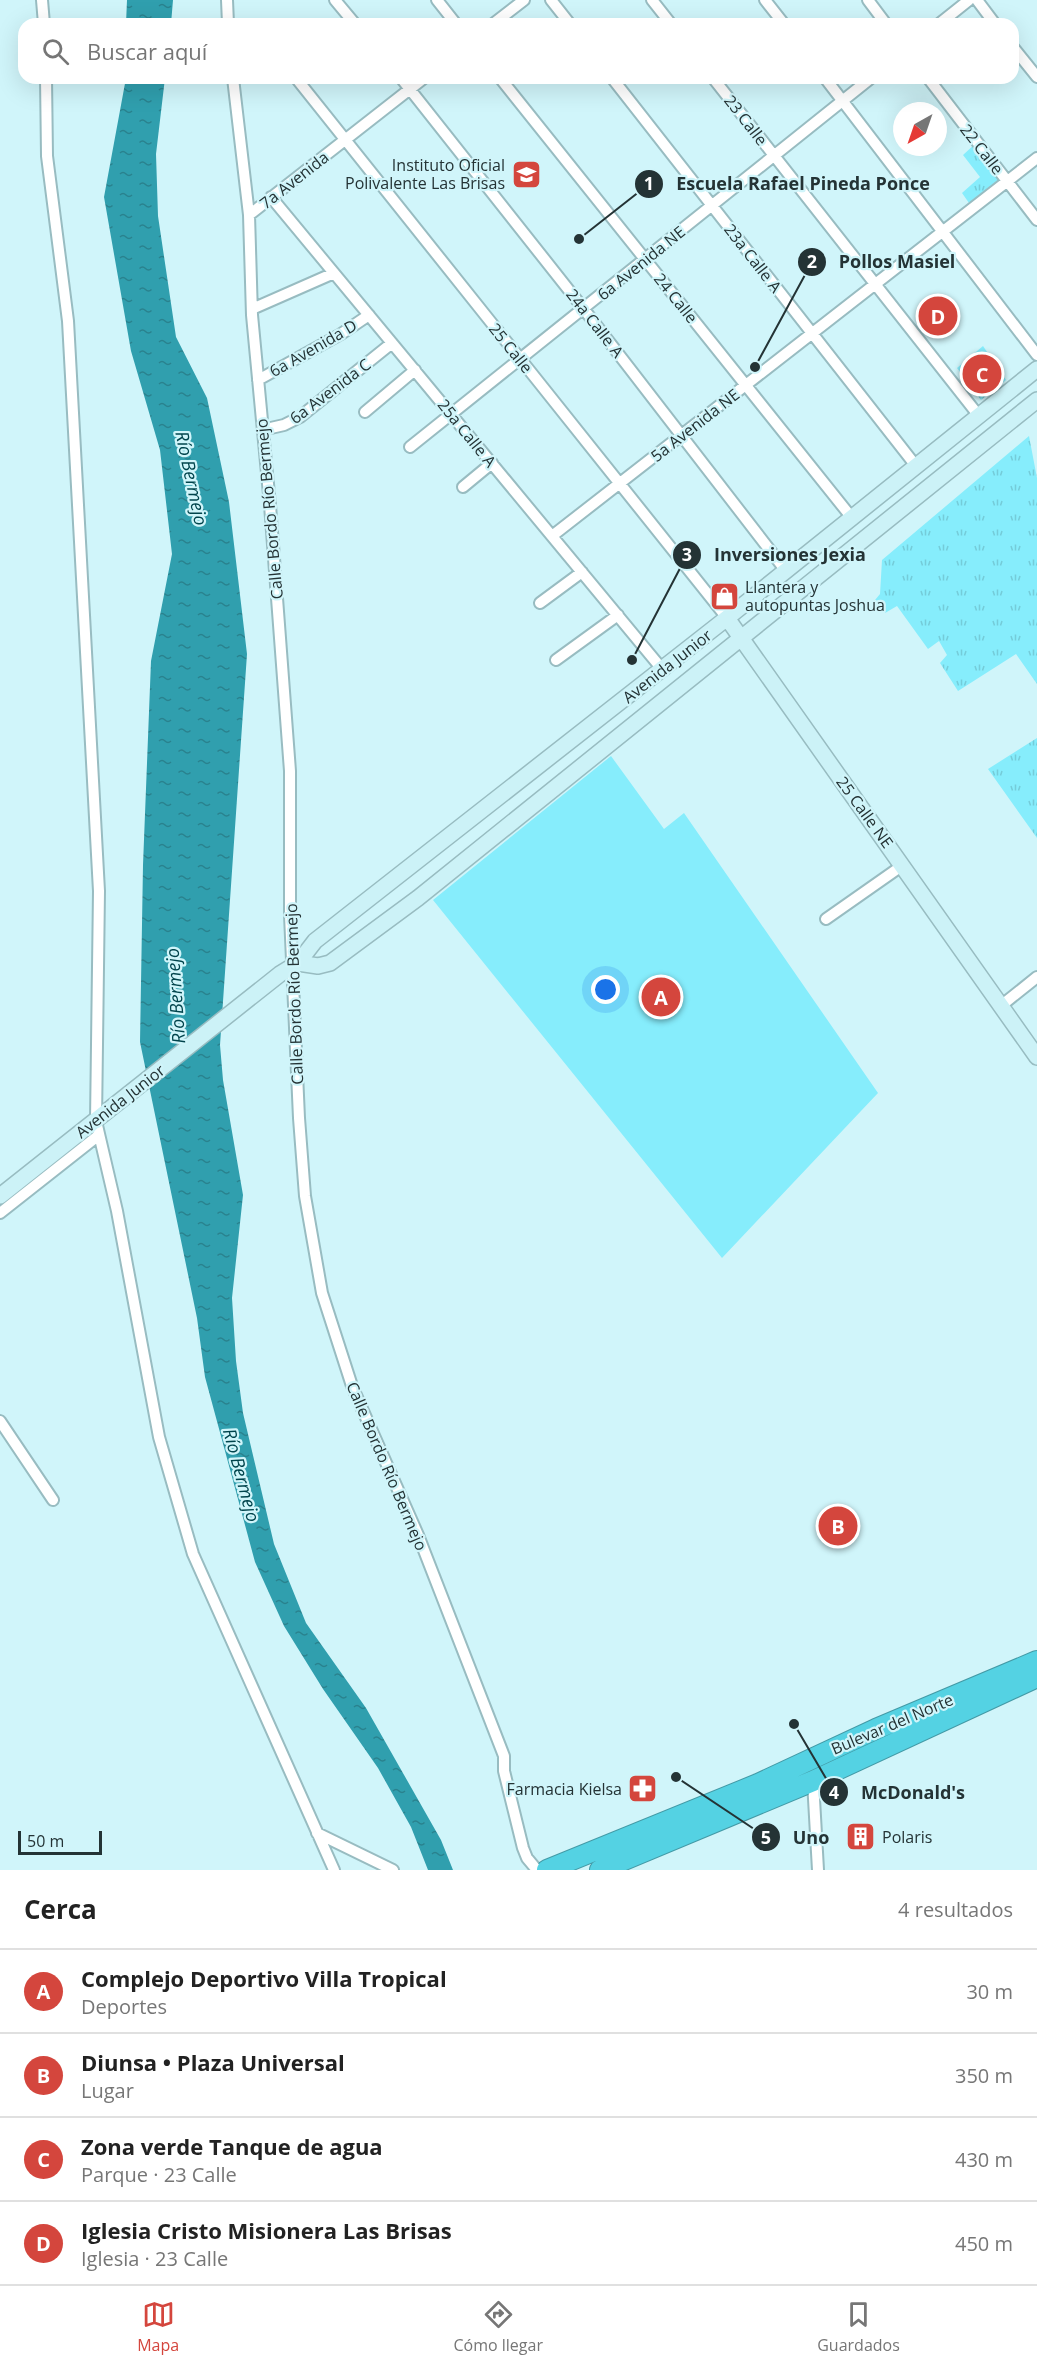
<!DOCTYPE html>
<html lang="es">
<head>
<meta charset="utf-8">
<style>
  :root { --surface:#fff; --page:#f6f6f6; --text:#222; --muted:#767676; --line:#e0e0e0; --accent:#d4463d }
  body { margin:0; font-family:"Open Sans",sans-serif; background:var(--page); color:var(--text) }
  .compass { position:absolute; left:893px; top:102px; width:54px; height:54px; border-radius:50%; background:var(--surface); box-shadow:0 6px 24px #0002; rotate:220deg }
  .scale { position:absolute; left:18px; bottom:15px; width:84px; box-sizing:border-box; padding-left:6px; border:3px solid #243335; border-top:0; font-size:16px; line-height:21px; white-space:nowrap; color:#243335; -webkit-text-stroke:4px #d0f5fa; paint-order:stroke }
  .you { position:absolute; left:606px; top:990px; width:21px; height:21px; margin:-15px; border:4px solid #fff; border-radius:50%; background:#1a73e8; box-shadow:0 0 0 9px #1a73e833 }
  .badge { display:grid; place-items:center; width:39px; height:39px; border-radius:50%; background:var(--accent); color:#fff; font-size:20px; font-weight:700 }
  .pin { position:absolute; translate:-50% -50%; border:3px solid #fff; box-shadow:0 2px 6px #0006 }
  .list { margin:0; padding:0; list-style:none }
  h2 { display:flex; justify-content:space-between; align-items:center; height:78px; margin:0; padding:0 24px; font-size:26px }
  h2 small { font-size:20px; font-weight:400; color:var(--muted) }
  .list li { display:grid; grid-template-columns:39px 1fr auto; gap:18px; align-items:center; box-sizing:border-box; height:84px; padding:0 24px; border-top:2px solid var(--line) }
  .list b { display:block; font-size:22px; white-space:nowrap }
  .list p { margin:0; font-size:20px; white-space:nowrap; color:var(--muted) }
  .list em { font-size:20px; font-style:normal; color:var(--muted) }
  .icon { flex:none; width:33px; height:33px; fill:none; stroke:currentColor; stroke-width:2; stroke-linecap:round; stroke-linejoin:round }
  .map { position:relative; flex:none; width:1037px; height:1870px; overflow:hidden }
  .search { position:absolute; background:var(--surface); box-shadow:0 6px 24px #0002; left:18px; right:18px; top:18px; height:66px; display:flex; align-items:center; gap:15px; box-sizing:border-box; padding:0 21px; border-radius:18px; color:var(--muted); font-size:22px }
  .sheet { height:414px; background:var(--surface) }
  nav { display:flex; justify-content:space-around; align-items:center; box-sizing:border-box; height:84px; border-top:2px solid var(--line); background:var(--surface); font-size:16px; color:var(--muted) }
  nav a { display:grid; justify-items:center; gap:3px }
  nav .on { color:var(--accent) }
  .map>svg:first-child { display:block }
  .grass { fill:#86edfc }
  .park { fill:url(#park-tufts) }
  .water { fill:url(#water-ripples) }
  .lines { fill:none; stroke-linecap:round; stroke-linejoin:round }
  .street-casing { stroke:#98bcc1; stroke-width:14 }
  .secondary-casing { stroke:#98bcc1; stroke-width:18 }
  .highway-casing { stroke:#439aa6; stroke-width:22 }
  .street { stroke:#fff; stroke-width:10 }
  .secondary { stroke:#ccf2f7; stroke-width:15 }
  .highway { stroke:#54d2e3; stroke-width:20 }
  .labels { text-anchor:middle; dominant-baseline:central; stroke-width:4.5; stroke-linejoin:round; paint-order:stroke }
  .street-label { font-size:16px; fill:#243335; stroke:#d0f5fa }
  .poi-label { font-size:16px; fill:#243335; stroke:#d0f5fa; text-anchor:end }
  .water-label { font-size:18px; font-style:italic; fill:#00444c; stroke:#d0f5fa }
  .leader { fill:none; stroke:#243335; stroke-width:2 }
  .callout-dot { fill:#243335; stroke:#d0f5fa; stroke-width:2 }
  .mark-label { font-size:18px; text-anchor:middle; font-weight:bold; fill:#fff }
  .callout-label { font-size:18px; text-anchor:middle; font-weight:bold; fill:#243335; stroke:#d0f5fa; stroke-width:4.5; stroke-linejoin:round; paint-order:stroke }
</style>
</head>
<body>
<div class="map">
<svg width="1037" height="1870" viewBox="0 0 1037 1870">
  <defs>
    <pattern id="park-tufts" width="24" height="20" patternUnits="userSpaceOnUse" patternTransform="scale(1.5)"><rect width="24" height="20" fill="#86edfc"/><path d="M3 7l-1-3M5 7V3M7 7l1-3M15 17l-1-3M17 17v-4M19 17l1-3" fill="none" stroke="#74ccd9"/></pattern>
    <pattern id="water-ripples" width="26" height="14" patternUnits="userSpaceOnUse" patternTransform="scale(1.5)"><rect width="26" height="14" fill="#309fae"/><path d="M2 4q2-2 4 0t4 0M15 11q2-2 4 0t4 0" fill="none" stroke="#29828e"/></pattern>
  </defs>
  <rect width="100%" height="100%" fill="#d0f5fa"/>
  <path class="grass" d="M 611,756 L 664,829 L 684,813 L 878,1093 L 722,1258 L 433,900 Z"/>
  <path class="park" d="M 976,143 L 1002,177 L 969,203 L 962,193 L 980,177 L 963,155 Z
    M 983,346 L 1006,380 L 981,400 L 957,368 Z
    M 1029,436 L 1037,478 L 1037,684 L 1016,654 L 958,691 L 940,663 L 947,655 L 939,641 L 928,649 L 897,606 L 885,613 L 875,600 L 880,594 L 882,560 Z
    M 1037,738 L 1037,838 L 988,769 Z"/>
  <path class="water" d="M 127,0 L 173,0 L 171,24 L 126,24 Z
    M 126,78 L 165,78 L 156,154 L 158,216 L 176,337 L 207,398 L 229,502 L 247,654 L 220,1045 L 223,1080 L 243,1195 L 232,1298 L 236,1361 L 243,1413 L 274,1544 L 306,1623 L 366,1708 L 441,1840 L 453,1870 L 428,1870 L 411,1827 L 378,1768 L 323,1689 L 284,1626 L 255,1562 L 205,1377 L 197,1318 L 140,1042 L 143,865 L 151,661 L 172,554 L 160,450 L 131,351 L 104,197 Z"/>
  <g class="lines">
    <defs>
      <path id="street" d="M 42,0 L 44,24
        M 227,0 L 228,24
        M 335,0 L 355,24
        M 437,0 L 456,24
        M 551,0 L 570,24
        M 652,0 L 671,24
        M 765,0 L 784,24
        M 868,0 L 886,24
        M 977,0 L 995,24
        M 493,24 L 524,0
        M 939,24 L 969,0
        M 1013,47 L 1037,77
        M 46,78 L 47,156 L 68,321 L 99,891 L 96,1121 L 117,1211 L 159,1437 L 193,1554 L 334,1870
        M 233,78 L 249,215 L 252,315 L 270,505 L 290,771 L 290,915 L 299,1118 L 305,1196 L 322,1293 L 352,1386 L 418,1535 L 504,1756 L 504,1771 L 523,1848 L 527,1858 L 537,1870
        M 296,78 L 727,618
        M 401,78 L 583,308 L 786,571
        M 500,78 L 852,518
        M 612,78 L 916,466
        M 713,78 L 979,416
        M 825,78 L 1037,355
        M 928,78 L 1037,220
        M 271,197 L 662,669
        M 249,215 L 424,78
        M 252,309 L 334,273
        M 258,380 L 341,334 L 369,315
        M 365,412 L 415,370
        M 262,430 L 284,425 L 300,417 L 392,343
        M 410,447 L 871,78
        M 463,487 L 492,463
        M 552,536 L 1037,158
        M 540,603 L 582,572
        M 556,660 L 618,615
        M 826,919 L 903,865
        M 1002,1005 L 1037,977
        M 0,1213 L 99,1135
        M 0,1421 L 53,1500
        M 813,1781 L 818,1870
        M 317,1833 L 393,1870"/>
      <path id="secondary" d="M 727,618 L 1037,1057
        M 298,963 L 318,966 L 330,963 L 418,898 L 1037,400
        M 0,1196 L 280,974 L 298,963 L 315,941 L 727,618 L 1037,369"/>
      <path id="highway" d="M 547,1870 L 758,1784 L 876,1729 L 1037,1661
        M 600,1870 L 813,1781 L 1037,1677"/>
    </defs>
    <use href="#street" class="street-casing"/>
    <use href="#secondary" class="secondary-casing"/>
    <use href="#highway" class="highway-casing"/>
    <use href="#street" class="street"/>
    <use href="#secondary" class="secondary"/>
    <use href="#highway" class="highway"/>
  </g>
  <defs>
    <symbol id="school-square" viewBox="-11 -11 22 22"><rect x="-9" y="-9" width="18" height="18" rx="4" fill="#d4463d" stroke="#d0f5fa"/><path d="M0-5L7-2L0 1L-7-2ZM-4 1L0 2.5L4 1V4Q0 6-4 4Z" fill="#fff"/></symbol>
    <symbol id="shop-square" viewBox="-11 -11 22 22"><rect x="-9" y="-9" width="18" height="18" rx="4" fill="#d4463d" stroke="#d0f5fa"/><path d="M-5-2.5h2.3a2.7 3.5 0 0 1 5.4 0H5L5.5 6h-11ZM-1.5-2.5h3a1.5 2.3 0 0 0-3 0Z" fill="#fff"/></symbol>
    <symbol id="pharmacy-square" viewBox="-11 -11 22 22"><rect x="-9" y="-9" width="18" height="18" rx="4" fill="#d4463d" stroke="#d0f5fa"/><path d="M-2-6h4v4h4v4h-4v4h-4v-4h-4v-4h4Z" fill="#fff"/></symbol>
    <symbol id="building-square" viewBox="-11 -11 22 22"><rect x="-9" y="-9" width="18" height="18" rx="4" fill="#d4463d" stroke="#d0f5fa"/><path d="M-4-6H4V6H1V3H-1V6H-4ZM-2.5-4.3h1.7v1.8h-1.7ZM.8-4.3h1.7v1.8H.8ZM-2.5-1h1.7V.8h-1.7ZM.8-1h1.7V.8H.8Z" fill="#fff"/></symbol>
  </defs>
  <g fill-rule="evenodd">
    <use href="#school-square" x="510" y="158" width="33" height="33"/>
    <use href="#shop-square" x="708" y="580" width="33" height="33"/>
    <use href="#pharmacy-square" x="626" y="1772" width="33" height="33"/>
    <use href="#building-square" x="844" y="1820" width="33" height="33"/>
  </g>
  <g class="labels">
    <g class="street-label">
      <text transform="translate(746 120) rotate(52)">23 Calle</text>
      <text transform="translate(982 149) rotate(52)">22 Calle</text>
      <text transform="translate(294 180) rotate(-38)">7a Avenida</text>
      <text transform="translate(753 258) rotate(52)">23a Calle A</text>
      <text transform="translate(641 263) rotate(-39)">6a Avenida NE</text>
      <text transform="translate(676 298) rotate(51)">24 Calle</text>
      <text transform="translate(595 323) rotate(52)">24a Calle A</text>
      <text transform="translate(313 348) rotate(-30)">6a Avenida D</text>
      <text transform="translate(511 348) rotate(51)">25 Calle</text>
      <text transform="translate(330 391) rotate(-37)">6a Avenida C</text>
      <text transform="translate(695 425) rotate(-38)">5a Avenida NE</text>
      <text transform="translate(467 433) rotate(51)">25a Calle A</text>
      <text transform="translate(269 509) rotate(-95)">Calle Bordo Río Bermejo</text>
      <text transform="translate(667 666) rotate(-38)">Avenida Junior</text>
      <text transform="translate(865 812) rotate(54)">25 Calle NE</text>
      <text transform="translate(294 994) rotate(-92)">Calle Bordo Río Bermejo</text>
      <text transform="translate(120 1101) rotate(-38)">Avenida Junior</text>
      <text transform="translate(387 1466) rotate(67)">Calle Bordo Río Bermejo</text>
      <text transform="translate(892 1724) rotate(-23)">Bulevar del Norte</text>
    </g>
    <g class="poi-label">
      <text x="505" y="165">Instituto Oficial<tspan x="505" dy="18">Polivalente Las Brisas</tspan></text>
      <text x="745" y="587" text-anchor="start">Llantera y<tspan x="745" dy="18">autopuntas Joshua</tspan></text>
      <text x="622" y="1789">Farmacia Kielsa</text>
      <text x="882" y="1837" text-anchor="start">Polaris</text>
    </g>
    <g class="water-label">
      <text transform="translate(192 478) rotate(78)">Río Bermejo</text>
      <text transform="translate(175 996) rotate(-94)">Río Bermejo</text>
      <text transform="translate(242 1475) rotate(75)">Río Bermejo</text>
    </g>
  </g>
  <path class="leader" d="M579 239L649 184M755 367L812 262M632 660L687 555M794 1724L834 1792M676 1777L766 1837"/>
  <g class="callout-dot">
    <circle cx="579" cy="239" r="6"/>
    <circle cx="755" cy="367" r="6"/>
    <circle cx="632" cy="660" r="6"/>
    <circle cx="794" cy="1724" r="6"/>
    <circle cx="676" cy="1777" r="6"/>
    <circle cx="649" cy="184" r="15"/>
    <circle cx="812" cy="262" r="15"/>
    <circle cx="687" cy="555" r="15"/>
    <circle cx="834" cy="1792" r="15"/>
    <circle cx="766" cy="1837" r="15"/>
  </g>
  <g class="mark-label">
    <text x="649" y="190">1</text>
    <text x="812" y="268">2</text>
    <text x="687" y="561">3</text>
    <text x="834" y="1799">4</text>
    <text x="766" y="1844">5</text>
  </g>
  <g class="callout-label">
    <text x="803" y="190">Escuela Rafael Pineda Ponce</text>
    <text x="897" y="268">Pollos Masiel</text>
    <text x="790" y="561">Inversiones Jexia</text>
    <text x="913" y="1799">McDonald's</text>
    <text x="811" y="1844">Uno</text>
  </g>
</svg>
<svg class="compass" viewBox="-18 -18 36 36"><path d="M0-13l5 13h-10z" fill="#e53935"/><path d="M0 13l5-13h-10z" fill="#767676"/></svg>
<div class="scale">50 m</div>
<div class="you"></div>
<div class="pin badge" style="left:661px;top:997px">A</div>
<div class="pin badge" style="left:838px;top:1526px">B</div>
<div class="pin badge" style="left:982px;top:374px">C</div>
<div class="pin badge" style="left:938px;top:316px">D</div>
<div class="search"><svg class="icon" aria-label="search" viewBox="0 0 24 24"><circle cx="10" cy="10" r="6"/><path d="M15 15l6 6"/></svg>Buscar aquí</div>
</div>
<section class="sheet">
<h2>Cerca<small>4 resultados</small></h2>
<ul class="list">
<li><span class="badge">A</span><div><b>Complejo Deportivo Villa Tropical</b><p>Deportes</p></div><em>30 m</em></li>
<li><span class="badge">B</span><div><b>Diunsa • Plaza Universal</b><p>Lugar</p></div><em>350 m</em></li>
<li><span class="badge">C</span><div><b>Zona verde Tanque de agua</b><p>Parque · 23 Calle</p></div><em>430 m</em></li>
<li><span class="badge">D</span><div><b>Iglesia Cristo Misionera Las Brisas</b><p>Iglesia · 23 Calle</p></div><em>450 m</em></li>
</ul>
</section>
<nav>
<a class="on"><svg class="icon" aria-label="map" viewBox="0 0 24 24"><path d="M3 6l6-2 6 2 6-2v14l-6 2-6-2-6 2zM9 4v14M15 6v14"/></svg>Mapa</a>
<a><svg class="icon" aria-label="directions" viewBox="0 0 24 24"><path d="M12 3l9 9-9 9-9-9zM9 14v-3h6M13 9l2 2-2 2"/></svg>Cómo llegar</a>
<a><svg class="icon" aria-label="saved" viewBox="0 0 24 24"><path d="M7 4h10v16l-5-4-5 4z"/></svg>Guardados</a>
</nav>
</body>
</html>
